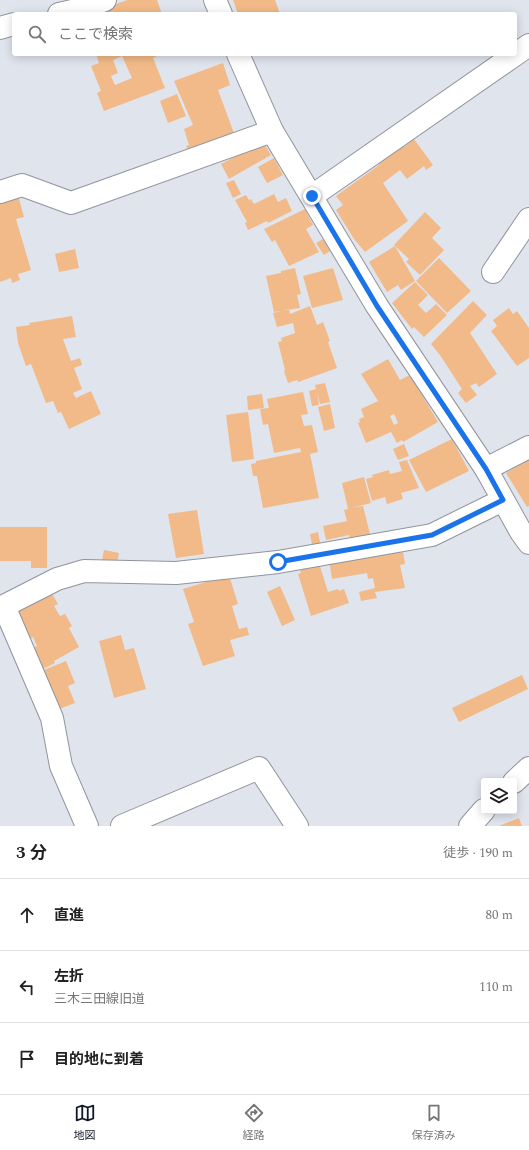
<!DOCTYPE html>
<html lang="ja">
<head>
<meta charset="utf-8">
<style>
  :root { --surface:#fff; --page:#f6f6f6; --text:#222; --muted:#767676; --line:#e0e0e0; --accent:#111827 }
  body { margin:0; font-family:Spectral,"Noto Sans JP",serif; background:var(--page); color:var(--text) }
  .controls { position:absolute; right:12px; bottom:12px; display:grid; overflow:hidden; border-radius:4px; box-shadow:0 2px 10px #0003 }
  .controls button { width:36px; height:36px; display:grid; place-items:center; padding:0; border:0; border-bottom:1px solid var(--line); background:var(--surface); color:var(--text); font:20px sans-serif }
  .stop { position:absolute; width:12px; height:12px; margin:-9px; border:3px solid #1a73e8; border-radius:50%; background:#fff }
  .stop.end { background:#1a73e8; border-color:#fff; box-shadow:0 1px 4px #0008 }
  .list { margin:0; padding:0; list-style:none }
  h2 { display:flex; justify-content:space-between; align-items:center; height:52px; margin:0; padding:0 16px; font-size:17px }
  h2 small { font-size:13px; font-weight:400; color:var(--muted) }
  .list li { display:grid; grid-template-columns:26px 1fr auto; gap:12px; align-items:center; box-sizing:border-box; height:72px; padding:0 16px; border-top:1px solid var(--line) }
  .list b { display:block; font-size:15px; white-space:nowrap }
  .list p { margin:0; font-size:13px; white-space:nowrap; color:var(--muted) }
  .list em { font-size:13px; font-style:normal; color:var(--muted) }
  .icon { flex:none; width:22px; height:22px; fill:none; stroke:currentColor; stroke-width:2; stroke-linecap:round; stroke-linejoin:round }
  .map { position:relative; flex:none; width:529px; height:826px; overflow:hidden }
  .search { position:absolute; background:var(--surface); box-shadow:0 2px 10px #0003; left:12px; right:12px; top:12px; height:44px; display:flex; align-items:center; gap:10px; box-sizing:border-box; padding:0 14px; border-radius:4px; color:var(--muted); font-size:15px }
  .sheet { height:268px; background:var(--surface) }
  nav { display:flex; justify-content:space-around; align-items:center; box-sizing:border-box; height:56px; border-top:1px solid var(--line); background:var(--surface); font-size:11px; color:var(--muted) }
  nav a { display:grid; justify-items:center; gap:2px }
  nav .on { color:var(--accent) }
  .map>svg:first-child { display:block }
  .building { fill:#f2ba88; fill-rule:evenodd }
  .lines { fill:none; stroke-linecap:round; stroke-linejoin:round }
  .minor-casing { stroke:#90949d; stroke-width:24 }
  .tertiary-casing { stroke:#90949d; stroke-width:24 }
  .minor { stroke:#fff; stroke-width:22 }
  .tertiary { stroke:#fff; stroke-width:22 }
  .route { stroke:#1a73e8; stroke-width:5 }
</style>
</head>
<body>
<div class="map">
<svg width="529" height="826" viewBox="0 0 529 826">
  <rect width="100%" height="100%" fill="#e0e4ed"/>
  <path class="building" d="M 127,0 L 157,0 L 162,14 L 90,14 Z
    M 233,0 L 275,0 L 280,14 L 238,14 Z
    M 96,54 L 156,54 L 157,56 L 153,58 L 165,88 L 104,111 L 97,93 L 101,91 L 91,66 L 99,63 ZM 122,56 L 132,78 L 115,85 L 111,76 L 118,73 L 113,60 Z
    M 223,63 L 230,85 L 218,90 L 235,136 L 191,156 L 186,146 L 189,145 L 184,129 L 193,125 L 174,81 Z
    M 177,94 L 186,116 L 168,123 L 160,101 Z
    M 414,139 L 433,165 L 426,170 L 424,166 L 407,179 L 400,170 L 383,183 L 408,221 L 365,252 L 354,239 L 336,210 L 343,205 L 336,196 L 379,165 L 378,164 L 402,145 L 404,147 Z
    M 263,142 L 271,155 L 229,179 L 221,164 Z
    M 274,158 L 283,175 L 267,183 L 258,167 Z
    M 234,180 L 241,194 L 233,198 L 226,183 Z
    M 274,194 L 278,202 L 286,198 L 292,211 L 268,223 L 267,221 L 248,230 L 245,223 L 247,222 L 235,200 L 246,195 L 249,200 L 251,199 L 254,204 Z
    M 18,195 L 24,217 L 16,219 L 31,270 L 18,274 L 20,280 L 12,283 L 11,278 L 0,282 L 0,201 Z
    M 305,209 L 313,225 L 306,229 L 319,252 L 289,266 L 275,240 L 272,242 L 264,229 Z
    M 425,212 L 441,228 L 432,238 L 444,250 L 420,275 L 406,262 L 409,259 L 394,245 Z
    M 323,239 L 330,251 L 324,255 L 316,243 Z
    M 395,246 L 415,281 L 401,290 L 398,285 L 387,292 L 369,262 Z
    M 75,249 L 79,268 L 59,272 L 55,254 Z
    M 439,258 L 471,291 L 447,313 L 416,281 Z
    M 295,268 L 301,294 L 297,295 L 300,308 L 274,312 L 266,276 L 281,273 L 281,271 Z
    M 333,268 L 343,300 L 312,308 L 303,276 Z
    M 415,282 L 428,295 L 418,305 L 426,313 L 436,304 L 447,315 L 424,337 L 414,327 L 412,329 L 392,303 Z
    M 473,301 L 487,315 L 470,333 L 497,374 L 479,387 L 476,383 L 470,386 L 477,395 L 466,403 L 458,393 L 462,389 L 440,355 L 431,344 Z
    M 310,306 L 317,325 L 323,322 L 330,341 L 328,342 L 337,368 L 298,382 L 297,380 L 288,383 L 284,371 L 285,370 L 278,342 L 282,341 L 281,338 L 295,333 L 293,323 L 277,327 L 273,313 L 289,309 L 290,314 Z
    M 509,308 L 513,314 L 517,311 L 529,328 L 529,358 L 517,366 L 491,331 L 497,326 L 493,320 Z
    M 72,316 L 76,337 L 63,339 L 71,361 L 80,358 L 82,365 L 74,368 L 82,389 L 73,393 L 76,398 L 91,391 L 101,414 L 69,429 L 61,412 L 58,413 L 53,401 L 46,403 L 31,364 L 26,366 L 18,343 L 16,327 L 30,325 L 29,323 Z
    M 388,359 L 400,380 L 410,375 L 438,422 L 403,442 L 402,440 L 397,443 L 391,432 L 366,443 L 358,423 L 360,422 L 359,419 L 364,417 L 361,409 L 378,401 L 361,374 ZM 394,414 L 398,423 L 394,425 L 390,416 Z
    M 325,383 L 330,402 L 320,404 L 317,392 L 319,405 L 312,406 L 309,391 L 316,389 L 315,385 Z
    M 303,392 L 308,414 L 301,415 L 304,426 L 312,425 L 318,452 L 310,454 L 319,498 L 263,508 L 257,476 L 253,476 L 251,464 L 256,463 L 256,461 L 301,452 L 300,448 L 274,453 L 268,424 L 263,425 L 260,409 L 269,408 L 267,399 Z
    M 262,394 L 264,408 L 248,410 L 247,396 Z
    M 330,404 L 335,428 L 324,431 L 318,407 Z
    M 248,412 L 254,459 L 232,462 L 226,415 Z
    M 452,439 L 469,471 L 426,492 L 409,460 Z
    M 404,444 L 409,456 L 398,460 L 393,449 Z
    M 407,460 L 419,488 L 401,493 L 403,499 L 387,504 L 385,497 L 372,501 L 366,479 L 373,477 L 372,475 L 389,470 L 390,474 L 402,471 L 399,462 Z
    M 529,460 L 529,506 L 527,507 L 506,473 Z
    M 364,477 L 371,503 L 351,508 L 363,506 L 371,538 L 351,542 L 349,535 L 326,540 L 323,526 L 347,521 L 344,510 L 348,509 L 342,483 Z
    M 197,510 L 204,554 L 176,558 L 168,514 Z
    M 0,527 L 47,527 L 47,568 L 31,568 L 31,561 L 0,561 Z
    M 318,532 L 321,547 L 313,549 L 310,534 Z
    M 399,547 L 399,553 L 403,552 L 405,564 L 400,565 L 405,588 L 375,592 L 377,598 L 361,601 L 359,592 L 375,588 L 373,578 L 368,579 L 367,573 L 332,579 L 329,559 Z
    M 104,550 L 119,553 L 116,569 L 101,565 Z
    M 319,563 L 328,592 L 338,589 L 339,591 L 344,589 L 349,603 L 311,616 L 298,574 L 301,573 L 300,569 Z
    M 229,575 L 238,604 L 232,606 L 239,629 L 247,627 L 249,635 L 230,640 L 235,656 L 203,666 L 188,624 L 194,622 L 183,589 Z
    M 280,586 L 295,620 L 282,626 L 267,592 Z
    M 48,587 L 58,604 L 54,606 L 60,616 L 65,614 L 72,626 L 69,628 L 79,647 L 54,661 L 55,663 L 43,669 L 42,667 L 38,669 L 28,651 L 37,646 L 33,637 L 26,640 L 11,608 Z
    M 121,635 L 125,650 L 134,648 L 146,689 L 114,698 L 99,641 Z
    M 66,661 L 75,683 L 68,686 L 75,703 L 54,711 L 39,672 Z
    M 522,675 L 528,689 L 459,722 L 452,708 Z
    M 519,818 L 522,826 L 499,826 Z"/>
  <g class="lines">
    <defs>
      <path id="minor" d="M 59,14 L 81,9 L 105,0
        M 0,28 L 14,24
        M 0,192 L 22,185 L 71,203 L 272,131
        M 312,196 L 529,45
        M 493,272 L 529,219
        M 486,469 L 529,447
        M 4,606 L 52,718 L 61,766 L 87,826
        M 0,608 L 57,579 L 84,571 L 176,573 L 278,562 L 432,535 L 503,500
        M 514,782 L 529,768
        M 122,826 L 259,768 L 297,826
        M 470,826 L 484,810"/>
      <path id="tertiary" d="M 215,0 L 221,14
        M 238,54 L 272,131 L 377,306 L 486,469 L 521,532 L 529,543"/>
    </defs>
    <use href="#minor" class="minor-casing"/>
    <use href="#tertiary" class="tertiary-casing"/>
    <use href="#minor" class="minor"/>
    <use href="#tertiary" class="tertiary"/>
  </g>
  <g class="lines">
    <path class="route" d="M 278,562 L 432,535 L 503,500 L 486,469 L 377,306 L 312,196"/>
  </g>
</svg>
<div class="controls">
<button><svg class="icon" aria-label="layers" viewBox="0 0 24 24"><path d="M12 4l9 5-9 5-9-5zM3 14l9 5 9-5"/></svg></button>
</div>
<div class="stop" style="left:278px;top:562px"></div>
<div class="stop end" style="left:312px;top:196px"></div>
<div class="search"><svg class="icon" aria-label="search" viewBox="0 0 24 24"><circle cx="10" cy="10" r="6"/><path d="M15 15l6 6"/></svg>ここで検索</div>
</div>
<section class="sheet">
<h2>3 分<small>徒歩 · 190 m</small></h2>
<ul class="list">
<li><svg class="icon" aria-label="ahead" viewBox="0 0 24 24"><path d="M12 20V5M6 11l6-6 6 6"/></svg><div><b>直進</b></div><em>80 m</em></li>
<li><svg class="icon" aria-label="left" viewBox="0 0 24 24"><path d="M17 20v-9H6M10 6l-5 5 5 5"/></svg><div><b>左折</b><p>三木三田線旧道</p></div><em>110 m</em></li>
<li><svg class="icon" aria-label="arrive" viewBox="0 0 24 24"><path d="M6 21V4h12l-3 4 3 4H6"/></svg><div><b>目的地に到着</b></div></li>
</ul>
</section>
<nav>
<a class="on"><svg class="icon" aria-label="map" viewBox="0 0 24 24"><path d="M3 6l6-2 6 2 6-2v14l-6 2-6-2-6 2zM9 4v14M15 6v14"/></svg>地図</a>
<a><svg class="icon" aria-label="directions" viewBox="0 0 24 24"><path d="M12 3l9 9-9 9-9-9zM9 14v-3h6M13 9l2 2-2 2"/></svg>経路</a>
<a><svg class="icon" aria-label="saved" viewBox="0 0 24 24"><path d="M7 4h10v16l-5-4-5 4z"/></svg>保存済み</a>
</nav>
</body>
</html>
